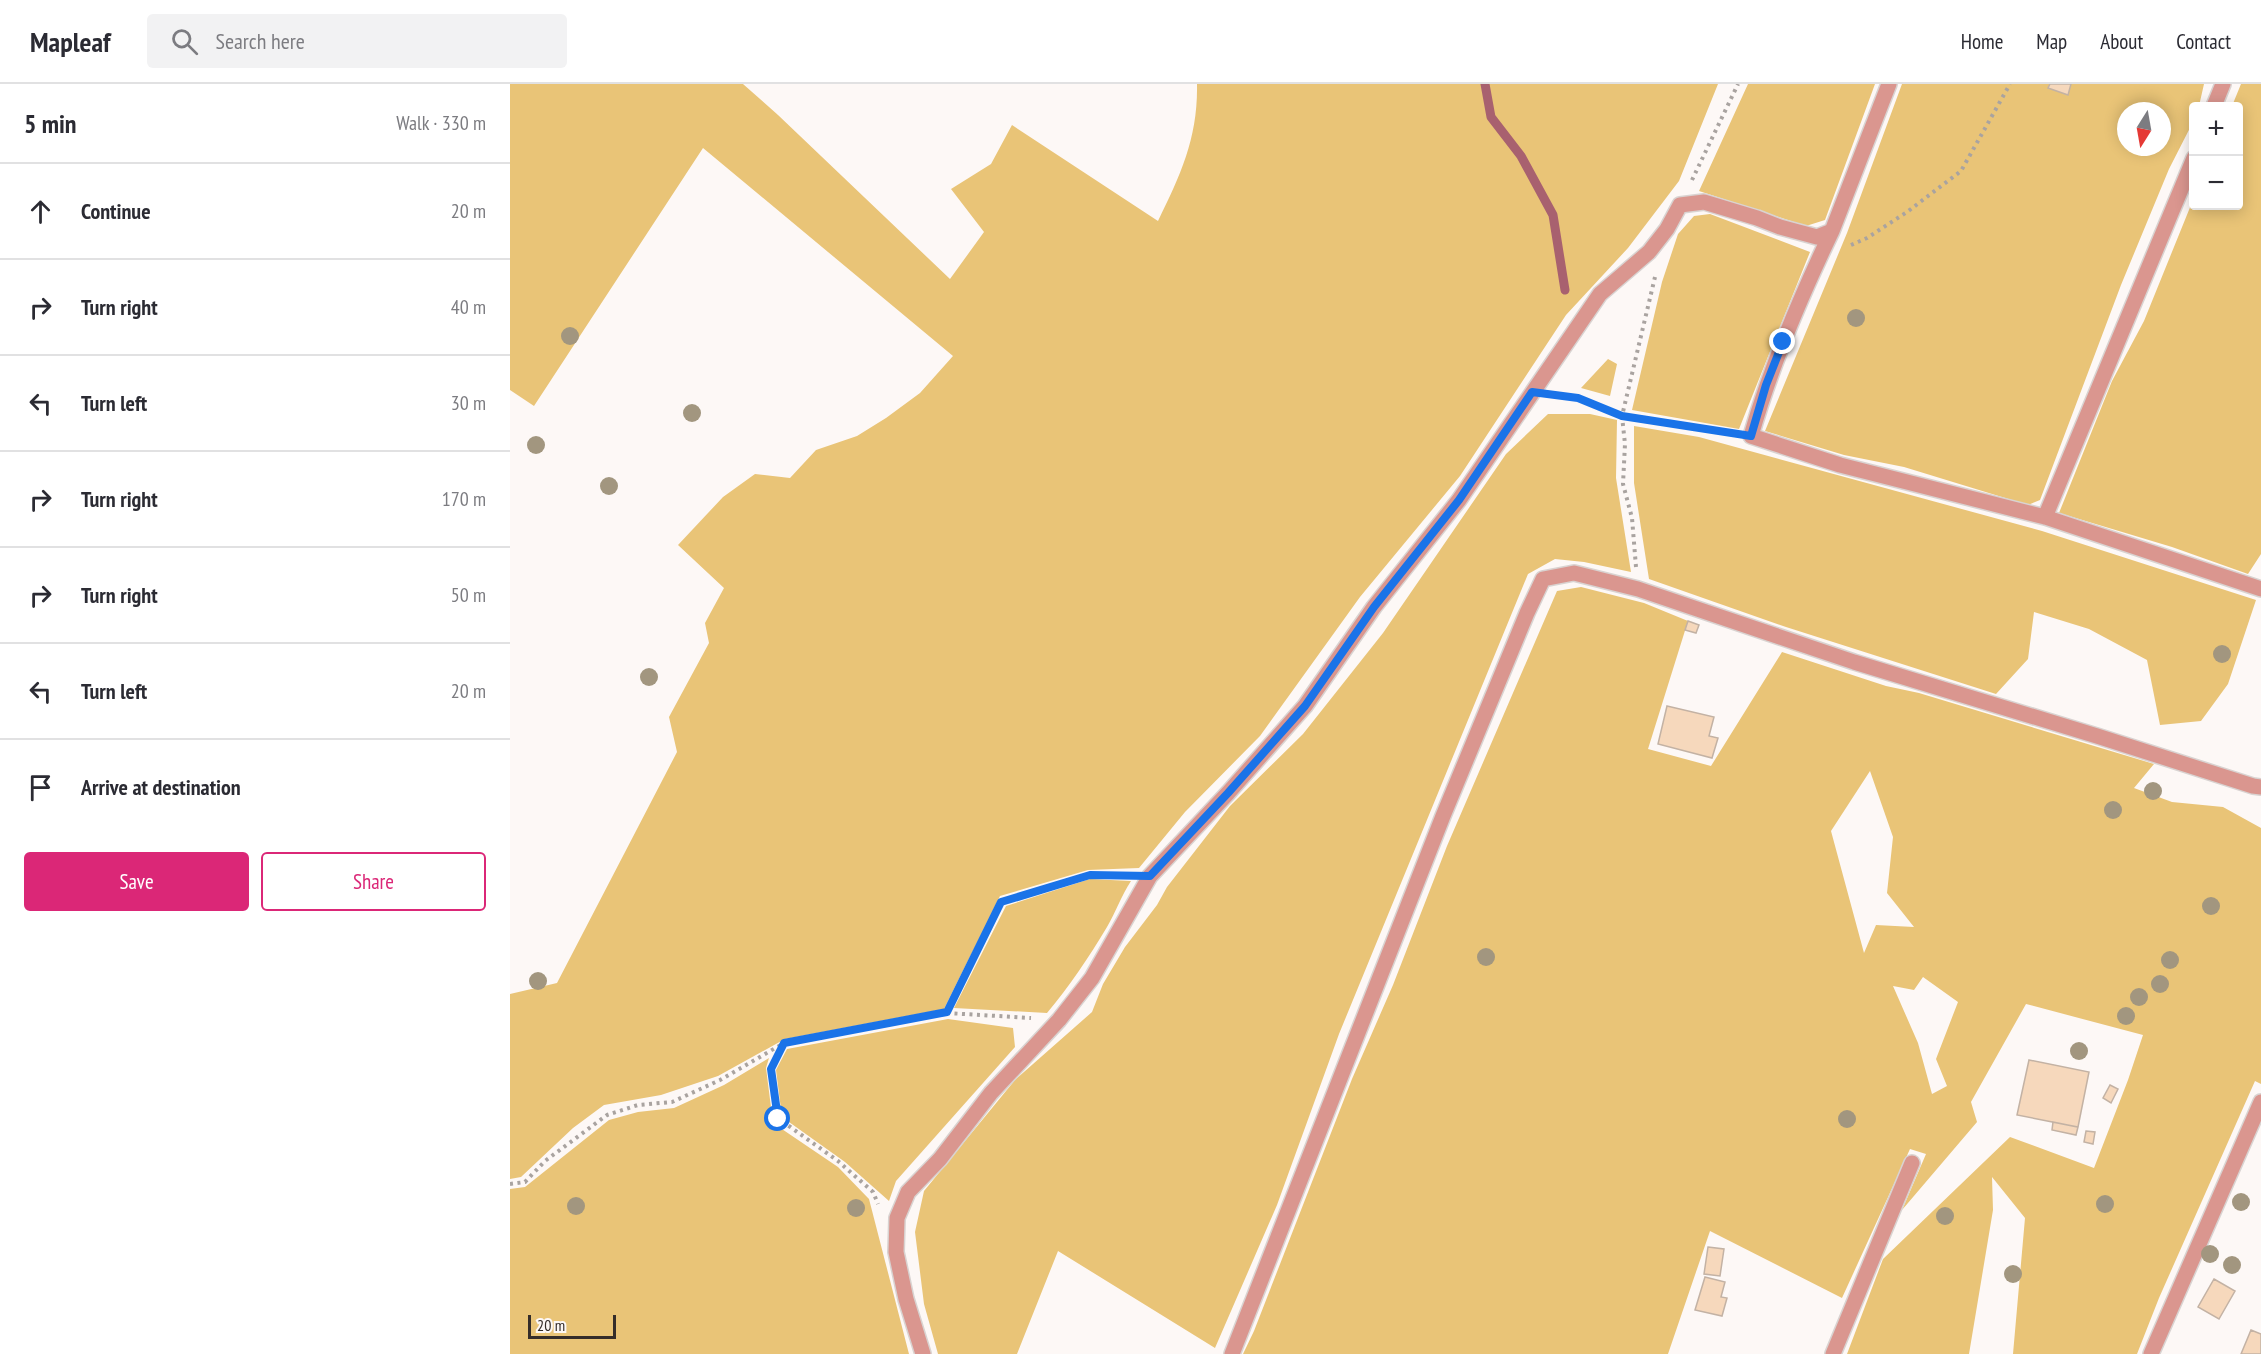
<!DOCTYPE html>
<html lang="en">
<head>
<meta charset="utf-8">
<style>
  :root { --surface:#fff; --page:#f2f2f3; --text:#2b2b33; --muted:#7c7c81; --line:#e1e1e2; --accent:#db2777 }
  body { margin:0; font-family:"PT Sans Narrow",sans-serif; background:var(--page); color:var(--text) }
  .controls { position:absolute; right:18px; top:18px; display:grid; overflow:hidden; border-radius:6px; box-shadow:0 3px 15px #0003 }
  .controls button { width:54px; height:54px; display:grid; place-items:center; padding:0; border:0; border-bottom:2px solid var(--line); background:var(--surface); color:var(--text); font:30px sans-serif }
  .compass { position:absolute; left:1607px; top:18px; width:54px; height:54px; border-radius:50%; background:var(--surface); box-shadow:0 3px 15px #0003; rotate:191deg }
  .scale { position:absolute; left:18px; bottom:15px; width:88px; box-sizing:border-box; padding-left:6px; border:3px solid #352d29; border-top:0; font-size:16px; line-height:21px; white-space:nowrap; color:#352d29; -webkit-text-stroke:4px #fdf8f6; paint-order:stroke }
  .stop { position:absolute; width:18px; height:18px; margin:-14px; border:4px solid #1a73e8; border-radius:50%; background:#fff }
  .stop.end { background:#1a73e8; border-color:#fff; box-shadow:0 2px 6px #0008 }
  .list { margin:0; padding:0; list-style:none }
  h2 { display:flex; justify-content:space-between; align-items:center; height:78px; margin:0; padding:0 24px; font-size:26px }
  h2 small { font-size:20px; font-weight:400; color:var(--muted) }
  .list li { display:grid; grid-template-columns:39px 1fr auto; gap:18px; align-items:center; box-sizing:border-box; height:96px; padding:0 24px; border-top:2px solid var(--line) }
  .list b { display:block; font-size:22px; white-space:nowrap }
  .list em { font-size:20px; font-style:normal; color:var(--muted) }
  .actions { display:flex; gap:12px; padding:18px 24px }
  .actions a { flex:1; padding:14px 0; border:2px solid var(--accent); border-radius:6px; text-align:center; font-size:21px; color:var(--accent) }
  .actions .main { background:var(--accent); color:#fff }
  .icon { flex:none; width:33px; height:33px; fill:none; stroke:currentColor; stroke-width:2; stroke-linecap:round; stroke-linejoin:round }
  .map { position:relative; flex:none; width:1751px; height:1270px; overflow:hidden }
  header { display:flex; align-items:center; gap:36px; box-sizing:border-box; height:84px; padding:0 30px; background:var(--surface); border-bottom:2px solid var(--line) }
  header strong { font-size:28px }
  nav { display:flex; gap:33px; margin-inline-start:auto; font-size:21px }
  .search { width:420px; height:54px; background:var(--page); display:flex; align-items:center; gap:15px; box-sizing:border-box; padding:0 21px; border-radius:6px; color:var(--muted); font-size:22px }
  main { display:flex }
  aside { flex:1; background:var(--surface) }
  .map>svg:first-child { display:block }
  .green { fill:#e9c477; fill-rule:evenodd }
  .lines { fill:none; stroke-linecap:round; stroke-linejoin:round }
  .stream { stroke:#a8616f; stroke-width:9 }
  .building { fill:#f6d8bc; stroke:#c3b2a4; stroke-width:1.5 }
  .minor-casing { stroke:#d9d3d1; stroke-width:18 }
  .path { stroke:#a9a3a0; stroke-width:4; stroke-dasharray:3 4.5; stroke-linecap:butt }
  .minor { stroke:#da968f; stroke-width:15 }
  .tree { fill:#a2967f }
  .route { stroke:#1a73e8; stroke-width:8 }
</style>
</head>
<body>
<header>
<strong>Mapleaf</strong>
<div class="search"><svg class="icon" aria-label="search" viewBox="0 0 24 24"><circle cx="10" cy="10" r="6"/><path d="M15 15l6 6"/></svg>Search here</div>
<nav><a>Home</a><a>Map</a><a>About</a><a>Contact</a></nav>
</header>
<main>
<aside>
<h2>5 min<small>Walk · 330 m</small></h2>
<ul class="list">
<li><svg class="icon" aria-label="ahead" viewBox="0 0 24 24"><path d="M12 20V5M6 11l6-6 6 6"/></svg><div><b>Continue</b></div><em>20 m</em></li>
<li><svg class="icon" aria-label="right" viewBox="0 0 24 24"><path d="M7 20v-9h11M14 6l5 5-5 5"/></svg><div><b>Turn right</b></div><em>40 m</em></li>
<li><svg class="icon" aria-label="left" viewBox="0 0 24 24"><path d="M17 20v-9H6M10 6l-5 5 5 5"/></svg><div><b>Turn left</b></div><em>30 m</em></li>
<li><svg class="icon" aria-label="right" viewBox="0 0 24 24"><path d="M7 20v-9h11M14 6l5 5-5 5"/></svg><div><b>Turn right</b></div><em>170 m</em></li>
<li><svg class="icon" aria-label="right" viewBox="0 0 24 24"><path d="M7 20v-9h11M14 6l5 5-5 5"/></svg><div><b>Turn right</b></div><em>50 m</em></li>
<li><svg class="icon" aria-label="left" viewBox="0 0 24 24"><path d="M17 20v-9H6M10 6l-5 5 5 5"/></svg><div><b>Turn left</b></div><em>20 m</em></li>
<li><svg class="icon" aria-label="arrive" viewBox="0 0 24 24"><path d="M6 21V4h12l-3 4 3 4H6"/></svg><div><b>Arrive at destination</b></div></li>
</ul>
<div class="actions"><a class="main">Save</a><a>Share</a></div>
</aside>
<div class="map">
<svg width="1751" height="1270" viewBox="0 0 1751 1270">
  <rect width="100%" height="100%" fill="#fdf8f6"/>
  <path class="green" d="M 0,0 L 233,0 L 268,31 L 440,195 L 474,148 L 441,105 L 481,80 L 502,41 L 648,137 C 671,90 688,53 687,0 L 1208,0 L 1169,97 L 1118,164 L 1056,231 L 950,392 L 850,513 L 750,652 L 675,728 L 629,784 L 578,786 L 490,812 L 434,925 L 275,955 L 208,992 L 151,1011 L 94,1021 L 63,1044 L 11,1093 L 0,1095 L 0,910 L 47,899 L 167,668 L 159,633 L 199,559 L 195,539 L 214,504 L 168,461 L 213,413 L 245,390 L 280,394 L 306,366 L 347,352 L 376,334 L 410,309 L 443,272 L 193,64 L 24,322 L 0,306 Z
    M 1238,0 L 1365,0 L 1315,136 L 1296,142 L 1189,107 Z
    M 1392,0 L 1694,0 L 1689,22 L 1684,22 L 1683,38 L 1659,85 L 1611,201 L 1530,416 L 1518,421 L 1394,383 L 1334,371 L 1255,347 L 1337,149 ZM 1616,27 L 1652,27 L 1652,63 L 1616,63 Z
    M 1731,0 L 1751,0 L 1751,470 L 1738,490 L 1662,463 L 1549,429 L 1602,297 L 1634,237 L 1683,116 L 1684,122 L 1728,122 L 1728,22 L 1722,22 Z
    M 1200,130 L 1300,168 L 1229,345 L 1122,326 L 1152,198 L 1168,150 L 1184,132 Z
    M 1098,275 L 1107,280 L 1100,312 L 1071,304 Z
    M 1038,330 L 1080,330 L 1107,336 L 1106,394 L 1121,488 L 1074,478 L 1045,475 L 1018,490 L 829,950 L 767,1121 L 705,1264 L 548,1167 L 507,1270 L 428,1270 L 414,1220 L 405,1148 L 414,1107 L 505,996 L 582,928 L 593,900 L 615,863 L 647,821 L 657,803 L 720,722 L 793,650 L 873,549 L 996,370 Z
    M 1124,342 L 1189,353 L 1532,447 L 1746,516 L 1718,600 L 1691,637 L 1650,641 L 1637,576 L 1579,545 L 1524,528 L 1518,575 L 1486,610 L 1276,543 L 1139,495 L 1124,399 Z
    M 1071,503 L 1134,519 L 1178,537 L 1138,665 L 1201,682 L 1272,568 L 1376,602 L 1409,609 L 1644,680 L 1624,704 L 1662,718 L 1713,723 L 1751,744 L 1751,1000 L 1745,997 L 1649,1214 L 1627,1270 L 1503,1270 L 1515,1134 L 1482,1093 L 1483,1126 L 1459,1270 L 1337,1270 L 1373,1175 L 1500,1053 L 1584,1084 L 1618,996 L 1633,951 L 1516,920 L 1461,1018 L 1467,1038 L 1392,1126 L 1416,1070 L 1400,1065 L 1332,1214 L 1200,1147 L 1158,1270 L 733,1270 L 744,1247 L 842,995 L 883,901 L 937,762 L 1047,507 ZM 1360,687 L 1383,753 L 1377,809 L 1404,843 L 1366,841 L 1354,869 L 1321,747 ZM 1413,893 L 1448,918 L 1426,975 L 1437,1002 L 1422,1010 L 1408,959 L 1383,902 L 1404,906 Z
    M 580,795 L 621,797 C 611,812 606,828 597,843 C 579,873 559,903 537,929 L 444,924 L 496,822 Z
    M 438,935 L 503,944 L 505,963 L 386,1097 L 379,1117 L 335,1078 L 272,1033 L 266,986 L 277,965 Z
    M 259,974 L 256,984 L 263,1039 L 328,1083 L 359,1115 L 399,1270 L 0,1270 L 0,1105 L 15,1103 L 99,1036 L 128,1028 L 164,1024 L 214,1001 Z"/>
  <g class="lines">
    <path class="stream" d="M 975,0 L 981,33 L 1011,72 L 1043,131 L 1055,206"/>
  </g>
  <path class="building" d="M 1540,0 L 1561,0 L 1558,11 L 1538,4 Z
    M 1178,537 L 1189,541 L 1186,549 L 1175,546 Z
    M 1157,622 L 1204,633 L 1199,652 L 1208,654 L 1202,674 L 1148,660 Z
    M 1519,976 L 1579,988 L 1568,1043 L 1507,1031 Z
    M 1600,1001 L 1608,1005 L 1601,1019 L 1593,1014 Z
    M 1543,1038 L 1568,1043 L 1566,1051 L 1542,1046 Z
    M 1576,1047 L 1585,1048 L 1583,1060 L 1574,1058 Z
    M 1198,1163 L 1214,1165 L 1210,1192 L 1194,1190 Z
    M 1195,1193 L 1215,1198 L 1211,1213 L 1217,1214 L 1212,1232 L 1185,1226 Z
    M 1704,1195 L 1725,1207 L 1709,1235 L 1688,1223 Z
    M 1741,1246 L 1751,1250 L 1751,1270 L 1731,1270 Z"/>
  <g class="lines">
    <defs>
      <path id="minor" d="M 1704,22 L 1713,0
        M 1322,147 C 1290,214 1261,281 1241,352 L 1330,381 L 1535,433 L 1751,505
        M 1535,433 L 1684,74
        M 413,1270 L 396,1215 L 386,1168 L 387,1134 L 398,1108 L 430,1075 L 481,1009 L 549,936 L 582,894 L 640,792 L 718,709 L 795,622 L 864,523 L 949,416 L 1090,210 L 1139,168 L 1157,145 L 1170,121 L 1194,118 L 1247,134 L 1270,143 L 1307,153 L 1322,147 L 1379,0
        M 722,1270 L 933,732 L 1017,529 L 1033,495 L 1064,489 L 1128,505 L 1344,578 L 1587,652 L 1743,702 L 1751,703
        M 1323,1270 L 1402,1079
        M 1641,1270 L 1751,1018"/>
    </defs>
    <use href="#minor" class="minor-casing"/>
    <path class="path" d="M 1182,96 L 1228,0
      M 1341,161 L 1357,154 L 1397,128 L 1451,87 L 1500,0
      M 1046,311 L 1068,314 L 1112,332 L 1220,348
      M 1126,483 L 1122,434 L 1113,400 L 1115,360 L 1112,332 L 1145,193
      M 437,929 L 521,934
      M 273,960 L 261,985 L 269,1035 L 328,1077 L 363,1108 L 368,1120
      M 0,1100 L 15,1098 L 35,1077 L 97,1031 L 128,1021 L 162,1018 L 210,996 L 274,959 L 437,929 L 491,818 L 580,791 L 615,792"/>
    <use href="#minor" class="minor"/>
  </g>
  <g class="tree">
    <circle cx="1346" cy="234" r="9"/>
    <circle cx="60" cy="252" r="9"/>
    <circle cx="182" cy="329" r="9"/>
    <circle cx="26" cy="361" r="9"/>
    <circle cx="99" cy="402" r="9"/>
    <circle cx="1712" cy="570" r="9"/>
    <circle cx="139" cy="593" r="9"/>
    <circle cx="1643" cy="707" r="9"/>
    <circle cx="1603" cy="726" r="9"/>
    <circle cx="1701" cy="822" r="9"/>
    <circle cx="976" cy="873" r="9"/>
    <circle cx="1660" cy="876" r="9"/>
    <circle cx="28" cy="897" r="9"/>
    <circle cx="1650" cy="900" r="9"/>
    <circle cx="1629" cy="913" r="9"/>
    <circle cx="1616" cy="932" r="9"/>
    <circle cx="1569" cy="967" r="9"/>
    <circle cx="1337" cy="1035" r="9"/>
    <circle cx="1731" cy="1118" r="9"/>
    <circle cx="1595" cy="1120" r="9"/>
    <circle cx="66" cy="1122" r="9"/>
    <circle cx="346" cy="1124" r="9"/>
    <circle cx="1435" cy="1132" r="9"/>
    <circle cx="1700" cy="1170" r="9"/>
    <circle cx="1722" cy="1181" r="9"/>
    <circle cx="1503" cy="1190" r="9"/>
  </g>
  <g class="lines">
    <path class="route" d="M 268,1035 L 261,985 L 274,959 L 437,928 L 491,818 L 580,791 L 640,792 L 718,709 L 795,622 L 864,523 L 949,416 L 1022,308 L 1068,314 L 1112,332 L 1241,352 L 1256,301 L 1273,258"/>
  </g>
</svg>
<div class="controls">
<button>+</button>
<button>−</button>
</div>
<svg class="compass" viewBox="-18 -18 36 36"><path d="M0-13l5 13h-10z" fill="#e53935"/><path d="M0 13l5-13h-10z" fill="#7c7c81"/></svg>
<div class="scale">20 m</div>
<div class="stop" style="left:268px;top:1035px"></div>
<div class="stop end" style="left:1273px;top:258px"></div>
</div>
</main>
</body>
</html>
